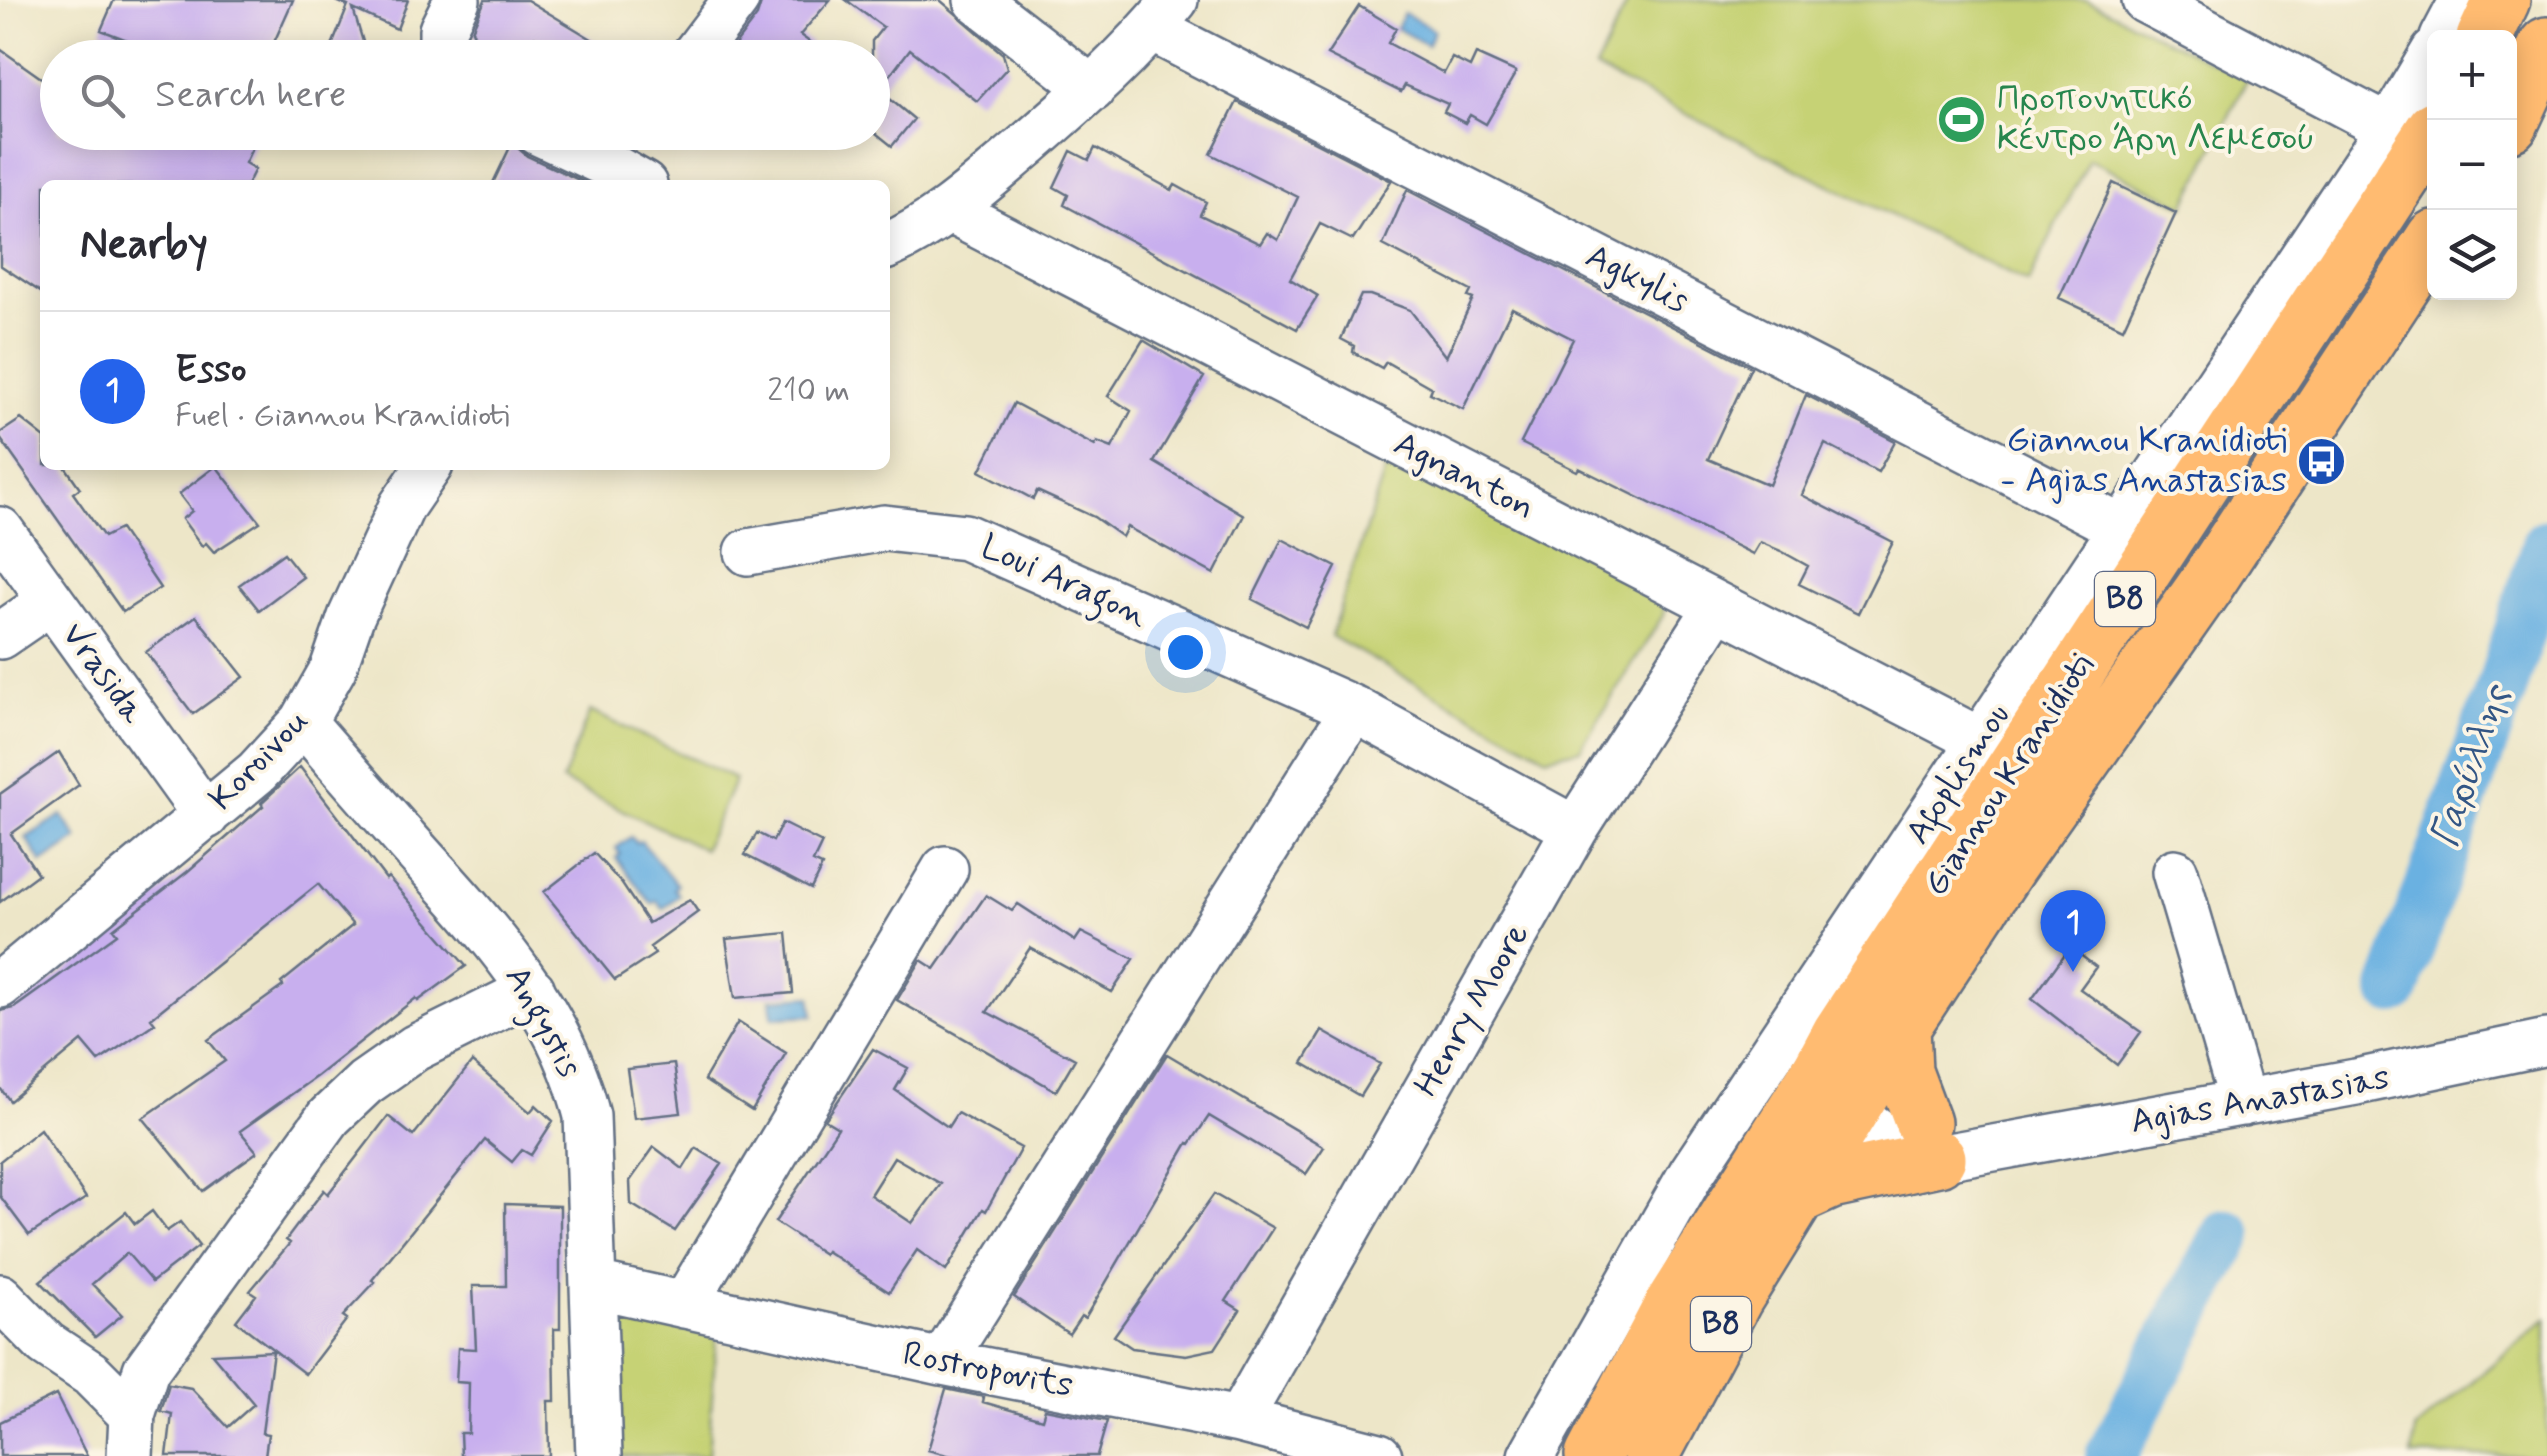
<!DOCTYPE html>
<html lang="en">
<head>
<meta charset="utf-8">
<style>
  :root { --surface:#fff; --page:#f2f2f3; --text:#2b2b33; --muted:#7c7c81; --line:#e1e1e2; --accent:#2563eb }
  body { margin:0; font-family:Mynerve,sans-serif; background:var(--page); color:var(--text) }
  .controls { position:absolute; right:30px; top:30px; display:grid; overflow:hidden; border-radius:15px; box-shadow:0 5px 25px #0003 }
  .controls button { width:90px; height:90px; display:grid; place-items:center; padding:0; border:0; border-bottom:2px solid var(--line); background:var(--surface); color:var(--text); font:50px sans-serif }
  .you { position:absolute; left:1185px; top:652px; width:35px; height:35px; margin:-25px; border:8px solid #fff; border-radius:50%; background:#1a73e8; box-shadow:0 0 0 15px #1a73e833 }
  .badge { display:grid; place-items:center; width:65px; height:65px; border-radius:50%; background:var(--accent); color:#fff; font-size:32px; font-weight:700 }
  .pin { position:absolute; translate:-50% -82px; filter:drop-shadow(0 2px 5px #0008) }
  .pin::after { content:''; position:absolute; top:52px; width:35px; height:30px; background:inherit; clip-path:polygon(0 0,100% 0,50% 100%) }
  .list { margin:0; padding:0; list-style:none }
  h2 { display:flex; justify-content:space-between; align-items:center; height:130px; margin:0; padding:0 40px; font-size:42px }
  h2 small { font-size:32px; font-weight:400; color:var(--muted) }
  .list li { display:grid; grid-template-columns:65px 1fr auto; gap:30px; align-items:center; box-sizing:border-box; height:160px; padding:0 40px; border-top:2px solid var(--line) }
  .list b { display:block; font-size:38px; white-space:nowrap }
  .list p { margin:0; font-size:32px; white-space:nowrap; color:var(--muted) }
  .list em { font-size:32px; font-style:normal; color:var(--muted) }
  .icon { flex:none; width:55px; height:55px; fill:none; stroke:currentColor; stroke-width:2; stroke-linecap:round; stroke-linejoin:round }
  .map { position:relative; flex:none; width:2547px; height:1456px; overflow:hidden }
  .search { position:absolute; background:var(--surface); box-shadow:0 5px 25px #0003; left:40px; top:40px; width:850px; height:110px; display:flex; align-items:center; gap:25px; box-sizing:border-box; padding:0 35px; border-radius:55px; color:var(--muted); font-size:38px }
  .panel { position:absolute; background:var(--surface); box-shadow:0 5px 25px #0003; left:40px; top:180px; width:850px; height:290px; border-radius:15px }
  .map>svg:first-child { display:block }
  .green { fill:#c6d274; stroke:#708069; stroke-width:2.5 }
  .water { fill:#6bb1e1; stroke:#4370a0; stroke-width:2.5 }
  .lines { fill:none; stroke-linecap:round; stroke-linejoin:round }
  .river { stroke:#6bb1e1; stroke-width:52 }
  .building { fill:#c8afee; fill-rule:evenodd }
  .minor-casing { stroke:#646f83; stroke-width:50 }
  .major-casing { stroke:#646f83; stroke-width:60 }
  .minor { stroke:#fff; stroke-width:45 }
  .major { stroke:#ffbb71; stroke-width:55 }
  .labels { text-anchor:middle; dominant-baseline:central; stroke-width:8; stroke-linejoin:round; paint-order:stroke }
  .shield { fill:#fcf5e5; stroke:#5e6a86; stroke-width:2.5 }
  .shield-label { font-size:32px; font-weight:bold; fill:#1b2f5e }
  .leisure-label { font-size:35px; fill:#27864d; stroke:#fcf5e5; text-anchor:start }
  .street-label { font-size:35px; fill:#1b2f5e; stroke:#fcf5e5 }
  .transit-label { font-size:35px; fill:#164399; stroke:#fcf5e5; text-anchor:end }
  .water-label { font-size:38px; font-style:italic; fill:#335685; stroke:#fcf5e5 }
</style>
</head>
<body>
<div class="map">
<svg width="2547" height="1456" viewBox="0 0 2547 1456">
  <rect width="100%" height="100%" fill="#fcf5e5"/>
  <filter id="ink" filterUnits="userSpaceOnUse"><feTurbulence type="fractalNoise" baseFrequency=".01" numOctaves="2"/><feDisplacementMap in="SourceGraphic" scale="20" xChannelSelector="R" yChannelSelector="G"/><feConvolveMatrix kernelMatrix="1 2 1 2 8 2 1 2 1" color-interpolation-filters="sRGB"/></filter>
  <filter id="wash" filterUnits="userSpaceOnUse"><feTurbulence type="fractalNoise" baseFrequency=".0048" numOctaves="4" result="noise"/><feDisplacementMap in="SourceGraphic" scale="40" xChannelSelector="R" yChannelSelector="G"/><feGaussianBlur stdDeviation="2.25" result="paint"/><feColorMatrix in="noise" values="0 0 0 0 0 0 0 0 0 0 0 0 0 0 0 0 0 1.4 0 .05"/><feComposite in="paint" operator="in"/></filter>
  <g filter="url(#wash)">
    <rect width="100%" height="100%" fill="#ede6c8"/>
    <path class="green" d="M 1629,0 L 2086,0 L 2247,79 L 2185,206 L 2089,159 L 2028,283 L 1595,69 Z
      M 1392,449 L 1661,582 L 1664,614 L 1580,749 L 1547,757 L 1331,636 Z
      M 590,711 L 735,779 L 704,849 L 562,781 Z
      M 638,1305 L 717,1325 L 708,1456 L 618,1456 L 615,1332 L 623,1317 Z
      M 2547,1318 L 2547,1456 L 2412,1456 L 2415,1430 Z"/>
    <path class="water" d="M 1404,13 L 1434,30 L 1427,45 L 1396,28 Z
      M 62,815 L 78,839 L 42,863 L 26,838 Z
      M 631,837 L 636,843 L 641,841 L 677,885 L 674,889 L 679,895 L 663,909 L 657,901 L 652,904 L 616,858 L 620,854 L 616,848 Z
      M 811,996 L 814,1015 L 773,1017 L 771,999 Z"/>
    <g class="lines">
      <path class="river" d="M 2394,989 L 2503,684 L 2547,545
        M 2111,1456 L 2227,1235"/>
    </g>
    <g id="blocks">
      <path class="building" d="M 114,0 L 293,0 L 267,58 L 174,58 L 101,30 Z
        M 334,0 L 408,0 L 397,29 L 353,9 L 368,58 L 327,58 L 348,6 Z
        M 485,0 L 527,0 L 623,58 L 568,58 L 535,37 L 525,58 L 505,58 L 480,47 L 472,30 Z
        M 762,0 L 830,0 L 800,35 L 811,43 L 802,58 L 725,58 L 757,16 Z
        M 846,0 L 940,0 L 1003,54 L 1007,68 L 977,101 L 910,49 L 879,90 L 914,119 L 892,146 L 872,130 L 872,41 L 883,27 Z
        M 1359,6 L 1396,28 L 1388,43 L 1444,73 L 1452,58 L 1470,67 L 1476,54 L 1516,72 L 1486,124 L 1470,115 L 1465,123 L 1444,112 L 1448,104 L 1405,85 L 1401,92 L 1327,55 Z
        M 0,49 L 58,90 L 58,132 L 243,132 L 256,140 L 245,163 L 255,169 L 247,185 L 45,185 L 45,295 L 0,265 Z
        M 1237,102 L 1391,181 L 1353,240 L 1320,224 L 1290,279 L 1318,296 L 1297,329 L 1064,205 L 1068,195 L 1054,187 L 1071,151 L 1089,160 L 1095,148 L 1172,190 L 1175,185 L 1206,202 L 1200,215 L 1260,244 L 1267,233 L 1278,240 L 1298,197 L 1211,154 Z
        M 512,143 L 527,156 L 590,185 L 492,185 Z
        M 2113,183 L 2176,213 L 2123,328 L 2059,298 Z
        M 1407,190 L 1751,367 L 1708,459 L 1769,485 L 1806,395 L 1895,441 L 1878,472 L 1825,444 L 1802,495 L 1893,542 L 1858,613 L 1799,584 L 1808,566 L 1781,551 L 1760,542 L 1753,554 L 1579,468 L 1577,471 L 1521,443 L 1573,339 L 1512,308 L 1463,409 L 1430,393 L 1432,388 L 1386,362 L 1382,368 L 1353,352 L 1354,346 L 1341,339 L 1361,295 L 1370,295 L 1410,310 L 1446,357 L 1473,299 L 1468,297 L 1471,291 L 1383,245 Z
        M 1143,340 L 1204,377 L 1154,462 L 1244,515 L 1214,574 L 1127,527 L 1122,537 L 1094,517 L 1037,491 L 1033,499 L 980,471 L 1014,403 L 1095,446 L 1097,442 L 1112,448 L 1131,411 L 1108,396 Z
        M 21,419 L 45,438 L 45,465 L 64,465 L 80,488 L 73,493 L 104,537 L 120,529 L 160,588 L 123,612 L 0,438 L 0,433 Z
        M 216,466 L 260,522 L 214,552 L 206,543 L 202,546 L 182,519 L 192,511 L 179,494 Z
        M 1282,539 L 1336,567 L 1306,627 L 1252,599 Z
        M 284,553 L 303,577 L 259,610 L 239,585 Z
        M 196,616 L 244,677 L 193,714 L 146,652 Z
        M 59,752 L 79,785 L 11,834 L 38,874 L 0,902 L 0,794 Z
        M 300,767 L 386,879 L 388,877 L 466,966 L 418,1001 L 416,998 L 317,1076 L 240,1131 L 257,1152 L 203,1191 L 143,1118 L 225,1061 L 208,1040 L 283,986 L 281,983 L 353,925 L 318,884 L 151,1018 L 155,1023 L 99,1061 L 82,1041 L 10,1101 L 0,1088 L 0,1011 L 14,1008 L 117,934 L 113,929 L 187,872 L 263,806 L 261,803 Z
        M 782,823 L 822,843 L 813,862 L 822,866 L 811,889 L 745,855 L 757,833 L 773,841 Z
        M 594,853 L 622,884 L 648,923 L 690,900 L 698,912 L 650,947 L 655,954 L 615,980 L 544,892 Z
        M 986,895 L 1012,911 L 1018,904 L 1075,941 L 1081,932 L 1134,959 L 1112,992 L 1030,948 L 987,1012 L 1075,1059 L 1056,1091 L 897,1000 L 921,960 L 935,969 Z
        M 787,933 L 793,993 L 735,998 L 726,939 Z
        M 2070,947 L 2096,967 L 2080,989 L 2141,1032 L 2117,1065 L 2032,999 Z
        M 738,1022 L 786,1053 L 752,1111 L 704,1080 Z
        M 1322,1031 L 1380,1064 L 1360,1096 L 1303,1063 Z
        M 873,1049 L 908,1068 L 895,1090 L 948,1127 L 957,1113 L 1021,1148 L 986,1211 L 983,1209 L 946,1271 L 917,1250 L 889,1292 L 826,1251 L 824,1254 L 775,1222 L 838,1128 L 825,1120 ZM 894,1157 L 941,1184 L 912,1223 L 870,1195 Z
        M 1167,1054 L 1324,1147 L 1306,1174 L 1209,1116 L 1190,1144 L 1188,1143 L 1085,1318 L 1081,1316 L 1069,1334 L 1014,1297 Z
        M 472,1062 L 530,1112 L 536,1105 L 553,1121 L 531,1155 L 522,1150 L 512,1162 L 485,1140 L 372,1280 L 375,1282 L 343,1316 L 347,1319 L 305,1374 L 236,1321 L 256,1295 L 250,1291 L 290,1243 L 286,1240 L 304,1216 L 324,1190 L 328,1194 L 388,1116 L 413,1136 Z
        M 674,1064 L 681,1113 L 634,1118 L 627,1069 Z
        M 40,1129 L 86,1198 L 29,1235 L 0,1196 L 0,1161 Z
        M 654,1147 L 683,1169 L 696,1148 L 722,1164 L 675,1231 L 631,1204 L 630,1181 Z
        M 1214,1194 L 1273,1228 L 1226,1301 L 1240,1310 L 1215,1349 L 1186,1355 L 1132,1348 L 1114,1336 Z
        M 505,1204 L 560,1206 L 560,1329 L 554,1329 L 555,1401 L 548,1401 L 549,1456 L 461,1456 L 460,1433 L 468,1433 L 469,1383 L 456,1382 L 458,1348 L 476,1349 L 473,1286 L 506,1286 Z
        M 152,1211 L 167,1231 L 180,1222 L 199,1246 L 152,1282 L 127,1253 L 92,1284 L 122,1315 L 95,1337 L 40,1281 L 126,1212 L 135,1224 Z
        M 273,1351 L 262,1433 L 268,1434 L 265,1456 L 167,1456 L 172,1414 L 161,1411 L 169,1384 L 191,1388 L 228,1427 L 254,1404 L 212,1354 Z
        M 946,1389 L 984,1397 L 983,1402 L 1042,1419 L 1045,1409 L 1107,1421 L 1097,1456 L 951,1456 L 928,1450 Z
        M 56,1395 L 87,1456 L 0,1456 L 0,1422 Z"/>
    </g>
  </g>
  <g filter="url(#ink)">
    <use href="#blocks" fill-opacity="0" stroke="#646f83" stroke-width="2.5"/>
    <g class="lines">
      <defs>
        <path id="minor" d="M 977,0 L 1092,89
          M 2145,0 L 2389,128
          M 1152,29 L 2123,529
          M 2443,38 L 2463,0
          M 442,58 L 442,30 L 457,0
          M 692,58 L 736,0
          M 538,132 L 609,165 L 644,185
          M 951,211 L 1979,740
          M 885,247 C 940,223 982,183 1027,145 C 1080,99 1132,54 1175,0
          M 0,530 L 206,816
          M 748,552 L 884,528 L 965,537 L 1354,709 L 1575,829
          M 0,636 L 51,601
          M 303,722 C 347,772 390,823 435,872 C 501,945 563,1017 587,1116 L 599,1456
          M 2175,872 L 2243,1103
          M 0,985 L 257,772 L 303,722 L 333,669 L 351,617 L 402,506 L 430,465
          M 1829,1086 C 1857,1120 1895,1148 1938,1158 L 2356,1082 L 2547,1042
          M 595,1285 L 942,1362 L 1239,1420 L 1379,1456
          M 0,1297 L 46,1344 L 91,1374 L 132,1415
          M 684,1305 L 945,869
          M 942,1362 L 1354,709
          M 1239,1420 L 1575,829 L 1717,607
          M 130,1456 L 132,1415 L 146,1370 L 329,1117 L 365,1083 L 415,1048 L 532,990
          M 1531,1456 L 1691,1174 L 2389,128 L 2434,52"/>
        <path id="major" d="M 2484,38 L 2502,0
          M 2510,124 L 2547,45
          M 1902,1027 L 1904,1072 L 1923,1123
          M 1798,1196 L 1831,1181 L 1938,1158
          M 1593,1456 L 1672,1305 L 1819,1072 L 1840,1033 L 2434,129
          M 1651,1456 L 1735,1298 L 1902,1027 L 2008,866 L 2205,586 L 2434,238"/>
      </defs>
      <use href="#minor" class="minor-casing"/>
      <use href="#major" class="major-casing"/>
      <use href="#minor" class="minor"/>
      <use href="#major" class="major"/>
    </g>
  </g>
  <defs>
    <symbol id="stadium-disc" viewBox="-11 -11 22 22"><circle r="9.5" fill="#2e9e5b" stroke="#fcf5e5"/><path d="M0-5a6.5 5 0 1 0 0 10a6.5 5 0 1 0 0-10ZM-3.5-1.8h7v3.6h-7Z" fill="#fff"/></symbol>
    <symbol id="bus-disc" viewBox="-11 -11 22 22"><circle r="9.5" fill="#1a4fb4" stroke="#fcf5e5"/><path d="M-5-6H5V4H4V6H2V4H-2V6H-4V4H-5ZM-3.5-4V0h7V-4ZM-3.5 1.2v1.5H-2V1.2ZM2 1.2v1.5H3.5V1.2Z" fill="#fff"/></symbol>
  </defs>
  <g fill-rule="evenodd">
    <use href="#stadium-disc" x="1934" y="92" width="55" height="55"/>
    <use href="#bus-disc" x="2294" y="434" width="55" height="55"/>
  </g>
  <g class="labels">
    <g class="shield">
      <rect x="2095" y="572" width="60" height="54" rx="8"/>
      <rect x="1691" y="1297" width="60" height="54" rx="8"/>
    </g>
    <g class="shield-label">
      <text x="2125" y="599">B8</text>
      <text x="1721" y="1324">B8</text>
    </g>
    <g class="leisure-label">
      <text x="1997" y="99">Προπονητικό<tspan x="1997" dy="40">Κέντρο Άρη Λεμεσού</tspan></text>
    </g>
    <g class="street-label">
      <text transform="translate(1637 279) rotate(27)">Agkylis</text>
      <text transform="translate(1464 476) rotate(27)">Agnanton</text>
      <text transform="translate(1064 581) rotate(24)">Loui Aragon</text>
      <text transform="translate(103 673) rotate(54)">Vrasida</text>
      <text transform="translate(259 760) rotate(-46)">Koroivou</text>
      <text transform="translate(1958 774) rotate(-57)">Afoplismou</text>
      <text transform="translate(2009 775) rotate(-57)">Giannou Kranidioti</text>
      <text transform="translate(1472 1010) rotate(-60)">Henry Moore</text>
      <text transform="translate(543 1022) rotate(61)">Angystis</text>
      <text transform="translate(2260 1100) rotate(-10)">Agias Anastasias</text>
      <text transform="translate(988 1370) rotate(11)">Rostropovits</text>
    </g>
    <g class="transit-label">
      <text x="2287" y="441">Giannou Kranidioti<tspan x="2287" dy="40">- Agias Anastasias</tspan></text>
    </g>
    <g class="water-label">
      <text transform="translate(2471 767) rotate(-71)">Γαρύλλης</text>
    </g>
  </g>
</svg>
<div class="controls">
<button>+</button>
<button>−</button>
<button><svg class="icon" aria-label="layers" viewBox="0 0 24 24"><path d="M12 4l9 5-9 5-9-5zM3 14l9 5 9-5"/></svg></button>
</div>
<div class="you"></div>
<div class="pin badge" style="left:2073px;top:972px">1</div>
<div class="search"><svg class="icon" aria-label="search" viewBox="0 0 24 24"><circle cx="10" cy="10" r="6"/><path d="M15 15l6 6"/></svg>Search here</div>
<section class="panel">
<h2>Nearby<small></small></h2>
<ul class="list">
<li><span class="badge">1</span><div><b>Esso</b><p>Fuel · Giannou Kranidioti</p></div><em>210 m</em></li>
</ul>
</section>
</div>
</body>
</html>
